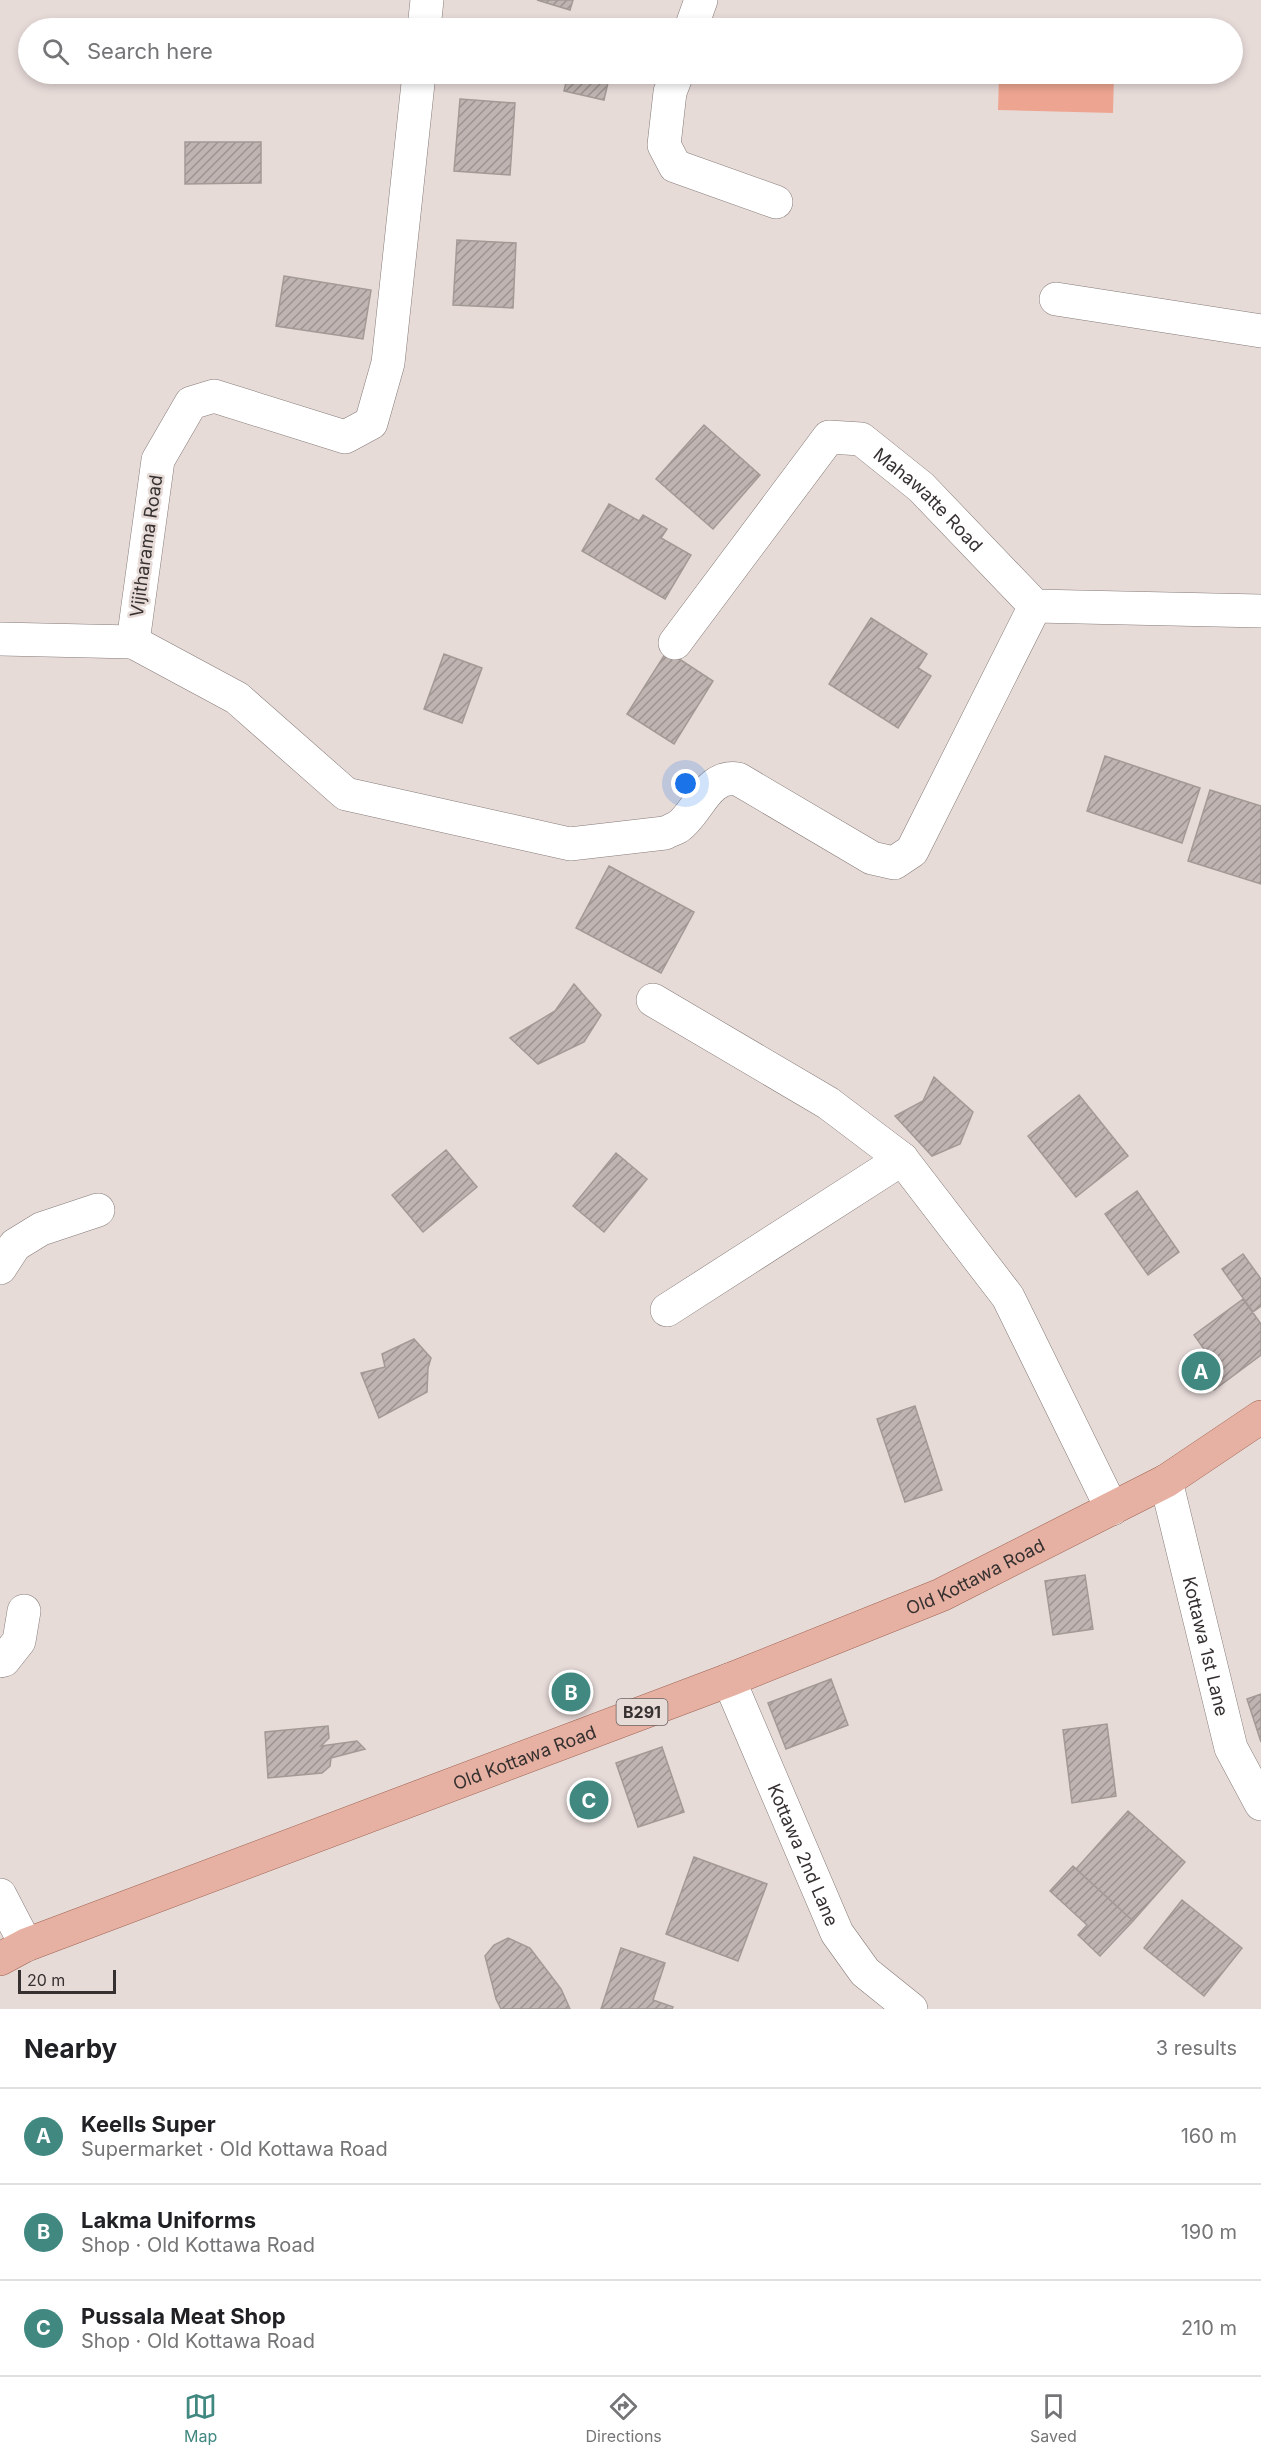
<!DOCTYPE html>
<html lang="en">
<head>
<meta charset="utf-8">
<style>
  :root { --surface:#fff; --page:#f2f2f2; --text:#202124; --muted:#757577; --line:#e0e0e0; --accent:#418881 }
  body { margin:0; font-family:Inter,sans-serif; background:var(--page); color:var(--text) }
  .scale { position:absolute; left:18px; bottom:15px; width:98px; box-sizing:border-box; padding-left:6px; border:3px solid #363130; border-top:0; font-size:16px; line-height:21px; white-space:nowrap; color:#363130; -webkit-text-stroke:4px #e7dbd8; paint-order:stroke }
  .you { position:absolute; left:686px; top:784px; width:21px; height:21px; margin:-15px; border:4px solid #fff; border-radius:50%; background:#1a73e8; box-shadow:0 0 0 9px #1a73e833 }
  .badge { display:grid; place-items:center; width:39px; height:39px; border-radius:50%; background:var(--accent); color:#fff; font-size:20px; font-weight:700 }
  .pin { position:absolute; translate:-50% -50%; border:3px solid #fff; box-shadow:0 2px 6px #0006 }
  .list { margin:0; padding:0; list-style:none }
  h2 { display:flex; justify-content:space-between; align-items:center; height:78px; margin:0; padding:0 24px; font-size:26px }
  h2 small { font-size:20px; font-weight:400; color:var(--muted) }
  .list li { display:grid; grid-template-columns:39px 1fr auto; gap:18px; align-items:center; box-sizing:border-box; height:96px; padding:0 24px; border-top:2px solid var(--line) }
  .list b { display:block; font-size:22px; white-space:nowrap }
  .list p { margin:0; font-size:20px; white-space:nowrap; color:var(--muted) }
  .list em { font-size:20px; font-style:normal; color:var(--muted) }
  .icon { flex:none; width:33px; height:33px; fill:none; stroke:currentColor; stroke-width:2; stroke-linecap:round; stroke-linejoin:round }
  .map { position:relative; flex:none; width:1261px; height:2009px; overflow:hidden }
  .search { position:absolute; background:var(--surface); box-shadow:0 3px 9px #0003; left:18px; right:18px; top:18px; height:66px; display:flex; align-items:center; gap:15px; box-sizing:border-box; padding:0 21px; border-radius:33px; color:var(--muted); font-size:22px }
  .sheet { height:366px; background:var(--surface) }
  nav { display:flex; justify-content:space-around; align-items:center; box-sizing:border-box; height:84px; border-top:2px solid var(--line); background:var(--surface); font-size:16px; color:var(--muted) }
  nav a { display:grid; justify-items:center; gap:3px }
  nav .on { color:var(--accent) }
  .map>svg:first-child { display:block }
  .garden { fill:#eda591 }
  .building { fill:url(#building-hatch); stroke:#a39995; stroke-width:1.5 }
  .lines { fill:none; stroke-linecap:round; stroke-linejoin:round }
  .street-casing { stroke:#857b78; stroke-width:34 }
  .primary-casing { stroke:#9d6252; stroke-width:34 }
  .street { stroke:#fff; stroke-width:33 }
  .primary { stroke:#e6b1a2; stroke-width:33 }
  .labels { text-anchor:middle; dominant-baseline:central; stroke-width:5; stroke-linejoin:round; paint-order:stroke }
  .shield { fill:#e7dbd8; stroke:#6b6462; stroke-width:1.5 }
  .shield-label { font-size:16px; font-weight:bold; fill:#363130 }
  .street-label { font-size:18px; fill:#363130; stroke:#e7dbd8 }
</style>
</head>
<body>
<div class="map">
<svg width="1261" height="2009" viewBox="0 0 1261 2009">
  <defs>
    <pattern id="building-hatch" width="6" height="6" patternUnits="userSpaceOnUse" patternTransform="scale(1.5)"><rect width="6" height="6" fill="#bfb4b1"/><path d="M-1 1l2-2M0 6l6-6M5 7l2-2" fill="none" stroke="#9c9390"/></pattern>
  </defs>
  <rect width="100%" height="100%" fill="#e7dbd8"/>
  <path class="garden" d="M 999,74 L 1114,74 L 1113,113 L 998,110 Z"/>
  <path class="building" d="M 537,0 L 573,0 L 570,10 Z
    M 568,74 L 610,74 L 604,100 L 564,91 Z
    M 460,99 L 515,103 L 510,175 L 454,171 Z
    M 185,142 L 261,142 L 261,183 L 185,184 Z
    M 457,240 L 516,243 L 513,308 L 453,305 Z
    M 284,276 L 371,290 L 363,339 L 276,326 Z
    M 704,425 L 760,475 L 713,529 L 656,479 Z
    M 609,504 L 639,521 L 643,515 L 667,529 L 661,538 L 691,555 L 665,599 L 582,551 Z
    M 871,618 L 927,654 L 918,668 L 931,676 L 898,728 L 829,684 Z
    M 667,651 L 713,681 L 674,744 L 627,714 Z
    M 444,654 L 482,668 L 462,723 L 424,709 Z
    M 1105,756 L 1200,788 L 1182,843 L 1087,811 Z
    M 1210,790 L 1261,806 L 1261,884 L 1188,861 Z
    M 609,866 L 694,912 L 661,973 L 576,928 Z
    M 574,984 L 601,1015 L 584,1042 L 538,1064 L 510,1038 L 555,1011 Z
    M 934,1077 L 973,1112 L 960,1144 L 932,1156 L 895,1116 L 923,1101 Z
    M 1079,1095 L 1128,1156 L 1076,1197 L 1028,1136 Z
    M 446,1150 L 477,1187 L 423,1232 L 392,1195 Z
    M 616,1153 L 647,1179 L 604,1232 L 573,1206 Z
    M 1137,1191 L 1179,1252 L 1148,1275 L 1105,1214 Z
    M 1243,1254 L 1261,1279 L 1261,1306 L 1253,1312 L 1222,1269 Z
    M 1243,1299 L 1261,1324 L 1261,1355 L 1214,1390 L 1200,1371 L 1213,1362 L 1194,1335 Z
    M 414,1339 L 431,1358 L 428,1368 L 427,1392 L 379,1418 L 361,1373 L 385,1367 L 382,1354 Z
    M 915,1406 L 942,1490 L 905,1502 L 877,1419 Z
    M 1085,1575 L 1093,1629 L 1053,1635 L 1045,1581 Z
    M 831,1679 L 848,1725 L 786,1749 L 768,1703 Z
    M 1261,1694 L 1261,1742 L 1247,1699 Z
    M 1107,1724 L 1116,1796 L 1072,1803 L 1063,1730 Z
    M 328,1726 L 329,1738 L 321,1746 L 357,1741 L 365,1749 L 331,1758 L 330,1766 L 322,1773 L 268,1778 L 265,1732 Z
    M 662,1747 L 684,1812 L 638,1827 L 616,1763 Z
    M 1128,1811 L 1185,1862 L 1133,1921 L 1076,1869 Z
    M 694,1857 L 767,1884 L 738,1961 L 666,1934 Z
    M 1073,1866 L 1133,1921 L 1100,1956 L 1078,1935 L 1087,1925 L 1050,1891 Z
    M 1182,1900 L 1242,1948 L 1204,1996 L 1144,1948 Z
    M 508,1938 L 530,1948 L 561,1989 L 570,2009 L 501,2009 L 496,1999 L 485,1956 L 494,1945 Z
    M 621,1948 L 665,1963 L 653,2000 L 673,2007 L 672,2009 L 601,2009 Z"/>
  <g class="lines">
    <defs>
      <g id="street">
        <path d="M 424,28 L 427,0"/>
        <path d="M 691,28 L 701,0"/>
        <path d="M 419,74 L 388,363 L 371,423 L 345,437 L 214,396 L 191,403 L 158,460 L 133,642 L 237,698 L 346,794 L 570,844 L 665,833 C 669,831 674,829 678,827 C 699,812 707,774 738,779 L 872,858 L 894,863 L 912,851 L 1035,606"/>
        <path d="M 677,74 L 670,92 L 664,145 L 675,166 L 776,202"/>
        <path d="M 1056,299 L 1261,331"/>
        <path d="M 0,639 L 133,642"/>
        <path id="s1" d="M 675,643 L 829,437 L 861,439 L 921,487 L 1035,606 L 1261,611"/>
        <path d="M 653,1000 L 828,1103 L 902,1159 L 1008,1297 L 1112,1509"/>
        <path d="M 0,1268 L 15,1245 L 41,1229 L 98,1210"/>
        <path d="M 667,1310 L 902,1159"/>
        <path id="s2" d="M 1166,1481 L 1231,1748 L 1261,1804"/>
        <path d="M 0,1661 L 4,1660 L 19,1641 L 24,1611"/>
        <path id="s3" d="M 729,1680 L 837,1933 L 865,1972 L 911,2009"/>
        <path d="M 0,1895 L 26,1945"/>
      </g>
      <g id="primary">
        <path id="s4" d="M 0,1959 L 26,1945 L 729,1680 L 941,1595 L 1166,1481 L 1261,1417"/>
      </g>
    </defs>
    <use href="#street" class="street-casing"/>
    <use href="#primary" class="primary-casing"/>
    <use href="#street" class="street"/>
    <use href="#primary" class="primary"/>
  </g>
  <g class="labels">
    <rect class="shield" x="616.5" y="1699" width="51" height="26" rx="4.5"/>
    <g class="shield-label">
      <text x="642" y="1712">B291</text>
    </g>
    <g class="street-label">
      <text stroke="none"><textPath href="#s1" startOffset="380">Mahawatte Road</textPath></text>
      <text transform="translate(146 546) rotate(-82)">Vijitharama Road</text>
      <text stroke="none"><textPath href="#s4" startOffset="1048">Old Kottawa Road</textPath></text>
      <text stroke="none"><textPath href="#s2" startOffset="170">Kottawa 1st Lane</textPath></text>
      <text stroke="none"><textPath href="#s4" startOffset="562">Old Kottawa Road</textPath></text>
      <text stroke="none"><textPath href="#s3" startOffset="190">Kottawa 2nd Lane</textPath></text>
    </g>
  </g>
</svg>
<div class="scale">20 m</div>
<div class="you"></div>
<div class="pin badge" style="left:1201px;top:1371px">A</div>
<div class="pin badge" style="left:571px;top:1692px">B</div>
<div class="pin badge" style="left:589px;top:1800px">C</div>
<div class="search"><svg class="icon" aria-label="search" viewBox="0 0 24 24"><circle cx="10" cy="10" r="6"/><path d="M15 15l6 6"/></svg>Search here</div>
</div>
<section class="sheet">
<h2>Nearby<small>3 results</small></h2>
<ul class="list">
<li><span class="badge">A</span><div><b>Keells Super</b><p>Supermarket · Old Kottawa Road</p></div><em>160 m</em></li>
<li><span class="badge">B</span><div><b>Lakma Uniforms</b><p>Shop · Old Kottawa Road</p></div><em>190 m</em></li>
<li><span class="badge">C</span><div><b>Pussala Meat Shop</b><p>Shop · Old Kottawa Road</p></div><em>210 m</em></li>
</ul>
</section>
<nav>
<a class="on"><svg class="icon" aria-label="map" viewBox="0 0 24 24"><path d="M3 6l6-2 6 2 6-2v14l-6 2-6-2-6 2zM9 4v14M15 6v14"/></svg>Map</a>
<a><svg class="icon" aria-label="directions" viewBox="0 0 24 24"><path d="M12 3l9 9-9 9-9-9zM9 14v-3h6M13 9l2 2-2 2"/></svg>Directions</a>
<a><svg class="icon" aria-label="saved" viewBox="0 0 24 24"><path d="M7 4h10v16l-5-4-5 4z"/></svg>Saved</a>
</nav>
</body>
</html>
